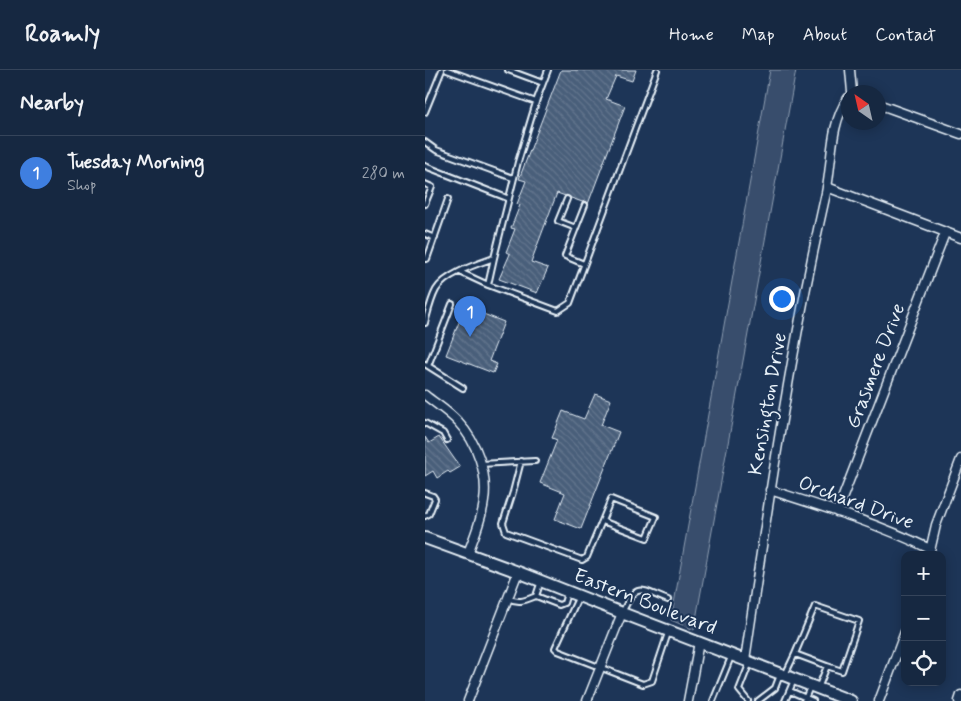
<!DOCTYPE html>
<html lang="en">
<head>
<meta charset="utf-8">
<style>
  :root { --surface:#162841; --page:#23344c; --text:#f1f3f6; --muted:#9ea6b1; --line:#35445a; --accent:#d6ab8b }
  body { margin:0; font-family:Mynerve,sans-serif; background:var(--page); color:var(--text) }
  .controls { position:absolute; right:15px; bottom:15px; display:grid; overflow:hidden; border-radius:10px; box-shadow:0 2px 12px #0003 }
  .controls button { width:45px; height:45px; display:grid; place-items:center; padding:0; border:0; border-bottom:1px solid var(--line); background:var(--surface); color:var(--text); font:25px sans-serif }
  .compass { position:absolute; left:416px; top:15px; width:45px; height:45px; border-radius:50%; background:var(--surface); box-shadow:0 2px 12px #0003; rotate:326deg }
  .you { position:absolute; left:356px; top:228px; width:18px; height:18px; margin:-12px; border:4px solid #fff; border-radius:50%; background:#1a73e8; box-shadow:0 0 0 8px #1a73e833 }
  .badge { display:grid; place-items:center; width:32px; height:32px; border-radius:50%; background:var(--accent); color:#fff; font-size:16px; font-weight:700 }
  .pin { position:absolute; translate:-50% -41px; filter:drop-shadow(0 1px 2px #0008) }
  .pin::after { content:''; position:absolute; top:26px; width:18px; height:15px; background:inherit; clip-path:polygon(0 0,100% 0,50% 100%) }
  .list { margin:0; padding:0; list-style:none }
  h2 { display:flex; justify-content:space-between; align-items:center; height:65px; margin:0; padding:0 20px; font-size:21px }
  h2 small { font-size:16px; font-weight:400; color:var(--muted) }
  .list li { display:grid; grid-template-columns:32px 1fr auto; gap:15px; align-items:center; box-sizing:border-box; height:75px; padding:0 20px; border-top:1px solid var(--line) }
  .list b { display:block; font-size:19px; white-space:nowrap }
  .list p { margin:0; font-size:16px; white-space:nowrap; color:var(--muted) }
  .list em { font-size:16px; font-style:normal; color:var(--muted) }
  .icon { flex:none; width:28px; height:28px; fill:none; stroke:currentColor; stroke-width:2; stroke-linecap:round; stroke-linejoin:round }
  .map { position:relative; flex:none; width:536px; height:631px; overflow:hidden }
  header { display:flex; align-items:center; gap:30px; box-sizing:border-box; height:70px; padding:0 25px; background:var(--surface); border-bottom:1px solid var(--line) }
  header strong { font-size:24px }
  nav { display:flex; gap:28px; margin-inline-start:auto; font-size:18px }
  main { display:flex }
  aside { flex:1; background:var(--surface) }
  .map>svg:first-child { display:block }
  .green { fill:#374d6c; stroke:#909fb2 }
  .building { fill:url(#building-back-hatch); stroke:#e8f1f8 }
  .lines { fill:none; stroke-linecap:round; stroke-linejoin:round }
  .lane-casing { stroke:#e8f1f8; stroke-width:8 }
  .street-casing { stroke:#e8f1f8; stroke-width:11 }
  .secondary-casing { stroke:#e8f1f8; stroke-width:14 }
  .lane { stroke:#1d3557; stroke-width:4 }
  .street { stroke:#1d3557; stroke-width:8 }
  .secondary { stroke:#1d3557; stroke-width:10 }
  .labels { text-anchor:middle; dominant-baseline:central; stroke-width:4; stroke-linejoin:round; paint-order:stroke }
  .street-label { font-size:20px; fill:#e8f1f8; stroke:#1d3557 }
</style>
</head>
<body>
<header>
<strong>Roamly</strong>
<nav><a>Home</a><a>Map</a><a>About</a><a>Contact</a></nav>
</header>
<main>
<aside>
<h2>Nearby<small></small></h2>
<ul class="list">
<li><span class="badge" style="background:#3f7fe0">1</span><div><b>Tuesday Morning</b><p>Shop</p></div><em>280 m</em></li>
</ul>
</aside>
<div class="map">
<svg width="536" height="631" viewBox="0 0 536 631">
  <defs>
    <pattern id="building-back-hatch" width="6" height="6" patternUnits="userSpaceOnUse" patternTransform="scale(1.25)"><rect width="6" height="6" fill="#495e7a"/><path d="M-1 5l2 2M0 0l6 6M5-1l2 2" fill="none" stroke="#63768e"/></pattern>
  </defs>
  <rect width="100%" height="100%" fill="#1d3557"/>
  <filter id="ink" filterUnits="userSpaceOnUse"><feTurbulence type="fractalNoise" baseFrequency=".02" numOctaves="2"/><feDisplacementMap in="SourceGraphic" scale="10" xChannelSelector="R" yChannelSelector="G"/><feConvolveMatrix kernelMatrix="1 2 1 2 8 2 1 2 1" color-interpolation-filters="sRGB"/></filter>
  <g filter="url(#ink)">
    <path class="green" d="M 345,0 L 371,0 L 269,560 L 246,550 Z"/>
    <path class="building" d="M 136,0 L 211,0 L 207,11 L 191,6 L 181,29 L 200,36 L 163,134 L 132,123 L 106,192 L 123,198 L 112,223 L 74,209 L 85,184 L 81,182 L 90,159 L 86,158 L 95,135 L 92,134 L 101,111 L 94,109 Z
      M 40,237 L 79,252 L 64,291 L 72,294 L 68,303 L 21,285 Z
      M 170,324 L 186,330 L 176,355 L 194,362 L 156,459 L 130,449 L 140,423 L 115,413 L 132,370 L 127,368 L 138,341 L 159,349 Z
      M 0,367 L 4,373 L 14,367 L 35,397 L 25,403 L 23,401 L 12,408 L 8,401 L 0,406 Z"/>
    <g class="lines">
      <defs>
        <path id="lane" d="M 22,0 L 111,32
          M 83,0 L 118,13
          M 0,42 L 17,0
          M 0,72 L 11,80 L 88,108
          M 0,96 L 82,128
          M 0,114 L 7,117 L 0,134
          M 142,129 L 133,151 L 151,158
          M 0,164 L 10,168
          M 0,189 L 2,189 L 23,129
          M 159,194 L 140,186 L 160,135
          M 35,202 L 63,215 L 133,241 L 145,233 L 232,0
          M 63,215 L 69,188
          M 0,253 C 3,242 6,229 11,220 C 20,204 52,194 69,188 L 93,92 L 112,29 L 123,0
          M 0,294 L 38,318
          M 3,296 L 27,234
          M 0,353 L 18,363 L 22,370
          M 96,391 L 88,422 L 78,453 L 81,462 L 157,490 L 162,487 L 177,451 L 222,468 L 231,447 L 186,429 L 177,451
          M 56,394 L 110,391
          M 0,423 L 8,426 L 10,429 L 4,444 L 0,446
          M 116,511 L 111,526 L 134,535 L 139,533 L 142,523
          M 83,528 C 94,534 101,530 111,526
          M 153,528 L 130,578 L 133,581 L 218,614 L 227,611 L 243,563
          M 198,541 C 212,511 216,520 243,530
          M 370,584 L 390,536 L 434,551 L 417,601 L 402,596
          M 360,605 L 370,584 L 402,596 L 394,616
          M 365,621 L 388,631
          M 288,631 L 306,587
          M 323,631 L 314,620 L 325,592
          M 333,631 L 350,618 L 355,605
          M 360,631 L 369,610
          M 379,631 L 385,617"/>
        <path id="street" d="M 425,0 L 427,22
          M 453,34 L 536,64
          M 402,117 L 536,168
          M 0,325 C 11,334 24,342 33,352 C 52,372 63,404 59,431 C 57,449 49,467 43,483
          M 345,420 C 399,437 454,454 505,479
          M 412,442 L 520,163
          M 504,485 L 511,455 L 536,389
          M 320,590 C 343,434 366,277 401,123 C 408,90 404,56 423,28
          M 43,631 L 93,502
          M 162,631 L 197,543
          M 263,631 L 274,572
          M 454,631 L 480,562
          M 534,631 L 536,625"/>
        <path id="secondary" d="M 0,468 L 93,502 L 197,543 L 426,631"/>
      </defs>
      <use href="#lane" class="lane-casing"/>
      <use href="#street" class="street-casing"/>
      <use href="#secondary" class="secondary-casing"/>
      <use href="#lane" class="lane"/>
      <use href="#street" class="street"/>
      <use href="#secondary" class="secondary"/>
    </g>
  </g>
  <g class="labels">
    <g class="street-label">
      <text transform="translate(451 296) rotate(-69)">Grasmere Drive</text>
      <text transform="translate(343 334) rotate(-80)">Kensington Drive</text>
      <text transform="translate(431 433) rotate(20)">Orchard Drive</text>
      <text transform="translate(220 532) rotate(21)">Eastern Boulevard</text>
    </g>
  </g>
</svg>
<div class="controls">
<button>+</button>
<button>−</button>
<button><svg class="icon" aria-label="locate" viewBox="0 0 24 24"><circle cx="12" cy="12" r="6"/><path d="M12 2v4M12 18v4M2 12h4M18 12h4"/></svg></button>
</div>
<svg class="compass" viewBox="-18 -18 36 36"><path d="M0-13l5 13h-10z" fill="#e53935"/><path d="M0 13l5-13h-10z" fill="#9ea6b1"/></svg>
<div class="you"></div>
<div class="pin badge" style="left:45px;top:267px;background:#3f7fe0">1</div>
</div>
</main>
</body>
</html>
